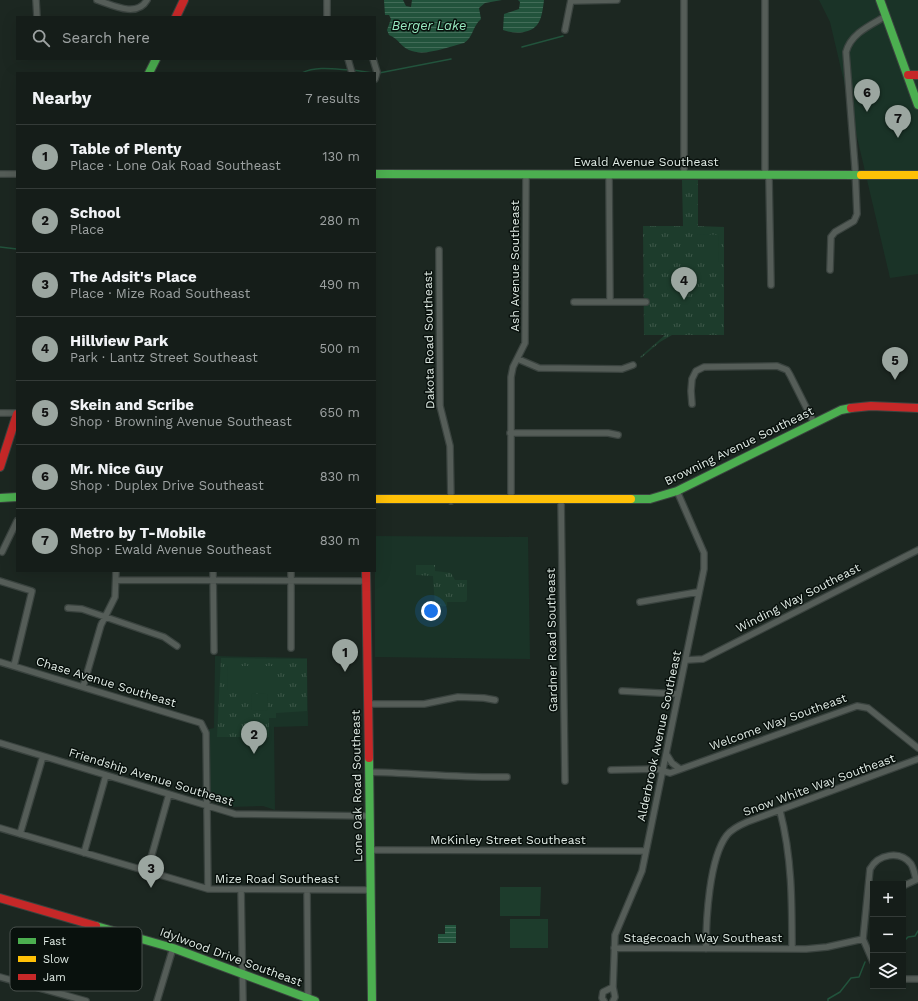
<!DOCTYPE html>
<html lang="en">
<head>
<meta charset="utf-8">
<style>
  :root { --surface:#151d19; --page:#222a26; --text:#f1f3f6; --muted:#9da2a2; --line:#343b38; --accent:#9ba6a0 }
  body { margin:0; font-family:"Work Sans",sans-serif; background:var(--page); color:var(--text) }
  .controls { position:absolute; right:12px; bottom:12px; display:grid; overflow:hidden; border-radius:0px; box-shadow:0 4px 16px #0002 }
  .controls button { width:36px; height:36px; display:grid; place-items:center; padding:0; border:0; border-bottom:1px solid var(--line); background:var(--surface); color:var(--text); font:20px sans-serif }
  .you { position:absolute; left:431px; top:611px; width:14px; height:14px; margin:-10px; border:3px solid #fff; border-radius:50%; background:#1a73e8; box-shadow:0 0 0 6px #1a73e833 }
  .badge { display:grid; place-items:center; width:26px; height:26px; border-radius:50%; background:var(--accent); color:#111; font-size:13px; font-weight:700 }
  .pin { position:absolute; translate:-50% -33px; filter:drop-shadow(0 1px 2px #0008) }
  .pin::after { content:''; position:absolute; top:21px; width:14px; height:12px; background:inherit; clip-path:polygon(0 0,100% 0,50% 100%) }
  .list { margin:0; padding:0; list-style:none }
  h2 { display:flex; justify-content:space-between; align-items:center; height:52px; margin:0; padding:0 16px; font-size:17px }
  h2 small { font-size:13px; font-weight:400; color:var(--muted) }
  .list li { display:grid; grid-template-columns:26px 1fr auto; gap:12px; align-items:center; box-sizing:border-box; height:64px; padding:0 16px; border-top:1px solid var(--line) }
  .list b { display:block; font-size:15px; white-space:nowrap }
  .list p { margin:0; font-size:13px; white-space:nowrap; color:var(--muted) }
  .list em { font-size:13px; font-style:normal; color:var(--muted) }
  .icon { flex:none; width:22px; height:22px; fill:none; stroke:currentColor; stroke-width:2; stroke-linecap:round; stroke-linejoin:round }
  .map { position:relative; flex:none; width:918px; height:1001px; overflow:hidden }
  .search { position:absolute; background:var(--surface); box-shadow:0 4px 16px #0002; left:16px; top:16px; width:360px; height:44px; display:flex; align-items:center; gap:10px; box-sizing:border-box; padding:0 14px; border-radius:0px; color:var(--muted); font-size:15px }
  .panel { position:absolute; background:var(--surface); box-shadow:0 4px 16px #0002; left:16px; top:72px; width:360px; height:500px; border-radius:0px }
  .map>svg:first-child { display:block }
  .built { fill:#1a3327 }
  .grass { fill:url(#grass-tufts) }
  .pitch { fill:#1d3c2c }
  .water { fill:url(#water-rules) }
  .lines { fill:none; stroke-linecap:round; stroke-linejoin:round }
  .stream { stroke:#22533c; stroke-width:1.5 }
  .street-casing { stroke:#3a433f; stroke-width:8 }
  .fast-casing { stroke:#3a433f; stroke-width:10 }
  .slow-casing { stroke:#3a433f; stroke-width:10 }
  .jam-casing { stroke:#3a433f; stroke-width:10 }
  .street { stroke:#555d58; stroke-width:5.5 }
  .fast { stroke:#4caf50; stroke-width:8 }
  .slow { stroke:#ffc107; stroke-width:8 }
  .jam { stroke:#c62828; stroke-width:8 }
  .labels { text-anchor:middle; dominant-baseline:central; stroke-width:3; stroke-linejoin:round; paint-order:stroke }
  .street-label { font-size:12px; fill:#e0ebe5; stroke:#09110d }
  .water-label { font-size:13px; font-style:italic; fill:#98eac0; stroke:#09110d }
  .key { fill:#09110d; stroke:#4a524e; stroke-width:1 }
  .key-label { font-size:11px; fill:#e0ebe5 }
</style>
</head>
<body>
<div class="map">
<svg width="918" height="1001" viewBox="0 0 918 1001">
  <defs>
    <pattern id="grass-tufts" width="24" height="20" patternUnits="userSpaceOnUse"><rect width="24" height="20" fill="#1d3c2c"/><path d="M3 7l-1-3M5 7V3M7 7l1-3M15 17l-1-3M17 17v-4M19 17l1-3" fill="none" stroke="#3e584a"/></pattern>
    <pattern id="water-rules" width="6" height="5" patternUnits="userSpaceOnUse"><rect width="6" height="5" fill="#22533c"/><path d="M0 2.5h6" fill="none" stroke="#426c58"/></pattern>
  </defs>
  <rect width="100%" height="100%" fill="#1c2721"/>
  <path class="built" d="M 819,0 L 918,0 L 918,274 L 890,278 L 830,22 Z
    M 375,536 L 528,537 L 530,659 L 375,657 Z
    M 215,656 L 307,658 L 308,726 L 274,727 L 275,810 L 263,806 L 231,807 L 216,803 L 212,799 L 209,785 L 209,729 L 214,728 Z"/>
  <path class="grass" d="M 682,180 L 698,180 L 698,226 L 724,227 L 724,335 L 672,335 L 660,342 L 641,358 L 640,357 L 665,335 L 644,335 L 643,226 L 683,226 Z
    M 416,565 L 435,565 L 435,571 L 451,573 L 455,580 L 467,580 L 467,600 L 465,602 L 447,602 L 447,606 L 435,607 L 433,576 L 416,575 Z
    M 221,658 L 307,659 L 307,711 L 276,713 L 276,718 L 269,718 L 269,737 L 217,737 Z"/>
  <path class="pitch" d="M 697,234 L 719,235 L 718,263 L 704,263 L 704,244 L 697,244 Z
    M 227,666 L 273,666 L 273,690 L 228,690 Z
    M 267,693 L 268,710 L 252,711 L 251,694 Z
    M 500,887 L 541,887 L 540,916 L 500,916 Z
    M 510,919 L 548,919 L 548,948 L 510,948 Z"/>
  <path class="water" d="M 384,0 L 403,0 L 406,6 L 411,7 L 412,0 L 502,0 L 485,3 L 479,8 L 481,19 C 472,27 473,38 464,43 C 448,47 424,57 409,50 C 401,47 398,38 389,35 L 387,30 L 391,19 L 389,15 L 385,15 Z
    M 518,0 L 544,0 C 543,8 542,19 537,25 C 530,34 513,34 503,30 L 504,14 L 519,9 L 520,2 Z
    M 445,925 L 456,925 L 456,943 L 438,943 L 438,934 L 445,934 Z"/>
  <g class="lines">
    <path class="stream" d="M 522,47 L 563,36
      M 353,70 L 373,73
      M 302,73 C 316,66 334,69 349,70
      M 379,73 L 451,59
      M 0,247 L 17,249
      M 903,942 L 908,937 L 915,936 L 918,931
      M 828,1001 L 828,999 L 840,992 L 851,978 L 859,977 L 865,962"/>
    <defs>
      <path id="street" d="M 36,0 L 37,17
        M 97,0 C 112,5 137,18 147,0
        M 327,0 L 327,17
        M 765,0 L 765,170 L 769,179 L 771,285
        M 571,1 L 617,0
        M 565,30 L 571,0
        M 348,59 L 352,73
        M 373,59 L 377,72 L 375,79
        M 0,174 L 17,174
        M 609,174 L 610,302
        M 684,174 L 684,0
        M 439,250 L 440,406 L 450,446 L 451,501
        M 830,270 L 831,237 L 835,232 L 854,221 L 857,214 L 855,167 L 846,52 C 851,33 871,25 886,16
        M 574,302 L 646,302
        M 518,359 L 539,368 L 622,369 L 633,365
        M 692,404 L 691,391 L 692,379 L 696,371 L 704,367 L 777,366 L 787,370 L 790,375 L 814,423
        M 0,413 L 17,413
        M 510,433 L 608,433 L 618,435
        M 561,499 L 565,781
        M 511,500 L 511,377 L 513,367 L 525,343 L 526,174
        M 2,552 L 17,521
        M 213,571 L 214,651
        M 291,571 L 291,648
        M 116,580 L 367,581
        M 0,581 L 32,591 L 14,666
        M 640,602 L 698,592
        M 68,608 L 82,609 L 164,637 L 177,646
        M 687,660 L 703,659 L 918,550
        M 0,662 L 201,723 L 206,733 L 208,889
        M 83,687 L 101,625 L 115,597 L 116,571
        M 622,691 L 678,694
        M 368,704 L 424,704 L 458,697 L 484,698 L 495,700
        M 0,743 L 235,814 L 369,816
        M 667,755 L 672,763 L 680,769
        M 611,770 L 657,769 L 670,773 L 857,706 L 868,708 L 918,748
        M 369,772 C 415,773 461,778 507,777
        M 780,811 C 792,857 792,902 792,949
        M 0,828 L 208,889 L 370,890
        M 20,834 L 43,756
        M 370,850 L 645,851
        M 84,853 L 106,775
        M 147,872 L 169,794
        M 903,886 L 918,879
        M 241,889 L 243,1001
        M 307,890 L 308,1000
        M 614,948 L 806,949 L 827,947 L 863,939
        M 706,949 C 706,920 709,858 727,835 C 732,829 740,825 747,822 L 918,759
        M 873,962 L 863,939 L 870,869 C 878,854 900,850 911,864 C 914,869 915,875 916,880
        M 0,977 L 86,1001
        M 903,979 L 918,979
        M 157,1001 L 173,948
        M 604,1001 L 602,998 L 603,992 L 613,987
        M 613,1001 L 615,997 L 613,987 L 615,935 L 642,871 L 704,569 L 704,553 L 677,491"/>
      <path id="fast" d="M 880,0 L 918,105
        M 149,73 L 156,59
        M 375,174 L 861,175
        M 0,498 L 17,497
        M 631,499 L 650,499 L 677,491 L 841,410 L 851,408
        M 369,758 L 372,1001
        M 96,926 L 173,948 L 315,1001"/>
      <path id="slow" d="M 861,175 L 918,175
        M 375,499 L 631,499"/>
      <path id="jam" d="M 176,17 L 184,0
        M 908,75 L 918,75
        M 851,408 L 871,406 L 918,408
        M 0,467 L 17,414
        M 366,571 L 369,758
        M 0,898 L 96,926"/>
    </defs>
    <use href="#street" class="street-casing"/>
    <use href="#fast" class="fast-casing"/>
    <use href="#slow" class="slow-casing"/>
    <use href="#jam" class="jam-casing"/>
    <use href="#street" class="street"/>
    <use href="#fast" class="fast"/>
    <use href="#slow" class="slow"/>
    <use href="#jam" class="jam"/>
  </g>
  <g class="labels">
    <g class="street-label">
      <text x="646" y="162">Ewald Avenue Southeast</text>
      <text transform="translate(515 266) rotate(-90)">Ash Avenue Southeast</text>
      <text transform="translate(429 340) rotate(-91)">Dakota Road Southeast</text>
      <text transform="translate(739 446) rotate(-26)">Browning Avenue Southeast</text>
      <text transform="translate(798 598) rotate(-27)">Winding Way Southeast</text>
      <text transform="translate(552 640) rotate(-91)">Gardner Road Southeast</text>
      <text transform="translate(106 682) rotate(17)">Chase Avenue Southeast</text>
      <text transform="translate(778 722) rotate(-20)">Welcome Way Southeast</text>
      <text transform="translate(659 736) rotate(-78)">Alderbrook Avenue Southeast</text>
      <text transform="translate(151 777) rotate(17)">Friendship Avenue Southeast</text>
      <text transform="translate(819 785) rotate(-20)">Snow White Way Southeast</text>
      <text transform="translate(357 786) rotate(-91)">Lone Oak Road Southeast</text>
      <text x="508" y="840">McKinley Street Southeast</text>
      <text x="277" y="879">Mize Road Southeast</text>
      <text x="703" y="938">Stagecoach Way Southeast</text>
      <text transform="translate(231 957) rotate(20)">Idylwood Drive Southeast</text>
    </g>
    <g class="water-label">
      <text x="429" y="25">Berger Lake</text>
    </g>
  </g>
  <rect x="10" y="927" width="132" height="64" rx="6" class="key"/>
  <rect x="18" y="938" width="18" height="6" fill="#4caf50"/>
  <rect x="18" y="956" width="18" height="6" fill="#ffc107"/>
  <rect x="18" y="974" width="18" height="6" fill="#c62828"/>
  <g class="key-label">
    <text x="43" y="945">Fast</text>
    <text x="43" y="963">Slow</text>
    <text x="43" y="981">Jam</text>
  </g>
</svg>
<div class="controls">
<button>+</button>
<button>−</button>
<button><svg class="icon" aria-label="layers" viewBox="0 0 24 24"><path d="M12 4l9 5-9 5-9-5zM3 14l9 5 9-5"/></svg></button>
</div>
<div class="you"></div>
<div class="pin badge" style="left:345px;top:672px">1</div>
<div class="pin badge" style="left:254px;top:754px">2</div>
<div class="pin badge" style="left:151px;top:888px">3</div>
<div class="pin badge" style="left:684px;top:300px">4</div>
<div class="pin badge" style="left:895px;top:380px">5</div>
<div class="pin badge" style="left:867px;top:112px">6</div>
<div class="pin badge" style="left:898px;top:138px">7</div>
<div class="search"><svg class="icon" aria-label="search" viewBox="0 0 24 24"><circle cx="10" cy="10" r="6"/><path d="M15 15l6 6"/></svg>Search here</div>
<section class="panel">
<h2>Nearby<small>7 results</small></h2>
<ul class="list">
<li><span class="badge">1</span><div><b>Table of Plenty</b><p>Place · Lone Oak Road Southeast</p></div><em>130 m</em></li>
<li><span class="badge">2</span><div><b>School</b><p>Place</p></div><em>280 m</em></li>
<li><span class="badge">3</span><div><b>The Adsit's Place</b><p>Place · Mize Road Southeast</p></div><em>490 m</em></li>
<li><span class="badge">4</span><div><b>Hillview Park</b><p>Park · Lantz Street Southeast</p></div><em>500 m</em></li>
<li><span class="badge">5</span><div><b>Skein and Scribe</b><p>Shop · Browning Avenue Southeast</p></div><em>650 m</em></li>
<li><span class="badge">6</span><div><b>Mr. Nice Guy</b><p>Shop · Duplex Drive Southeast</p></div><em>830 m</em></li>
<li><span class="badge">7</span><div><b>Metro by T-Mobile</b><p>Shop · Ewald Avenue Southeast</p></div><em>830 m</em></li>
</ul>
</section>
</div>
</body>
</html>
